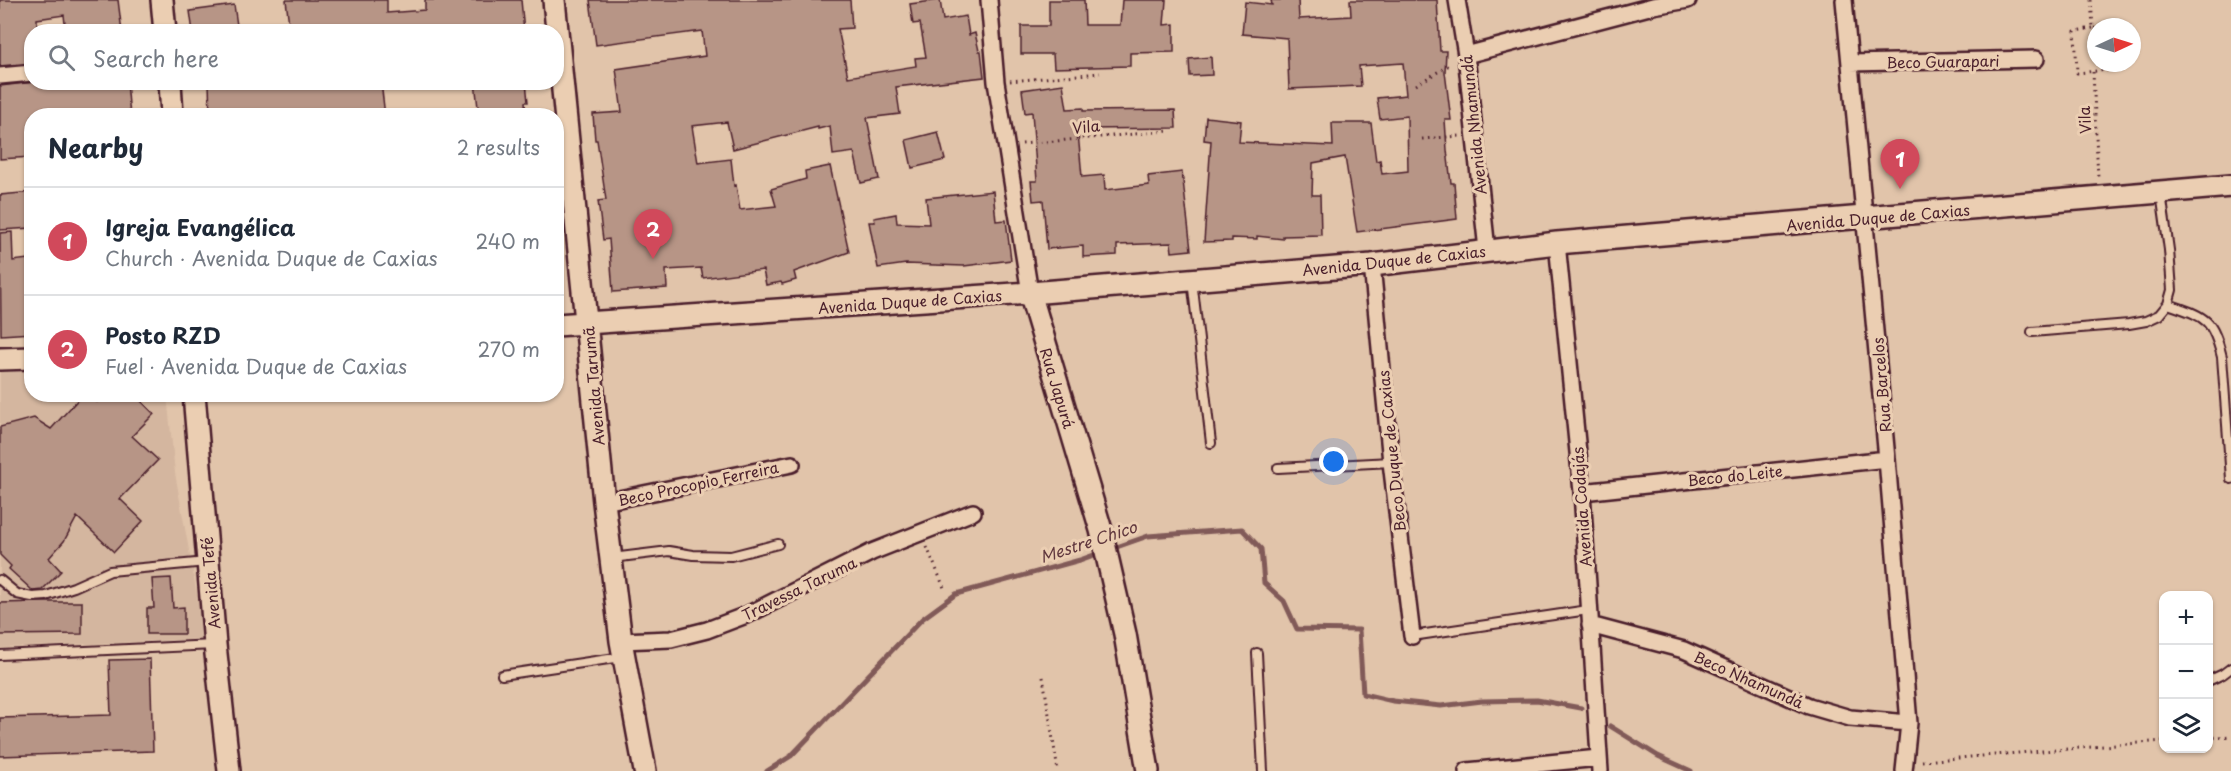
<!DOCTYPE html>
<html lang="en">
<head>
<meta charset="utf-8">
<style>
  :root { --surface:#fff; --page:#f2f2f3; --text:#1f2937; --muted:#747a83; --line:#e0e1e3; --accent:#d1495b }
  body { margin:0; font-family:"Playpen Sans",sans-serif; background:var(--page); color:var(--text) }
  .controls { position:absolute; right:18px; bottom:18px; display:grid; overflow:hidden; border-radius:12px; box-shadow:0 2px 4px #0004 }
  .controls button { width:54px; height:54px; display:grid; place-items:center; padding:0; border:0; border-bottom:2px solid var(--line); background:var(--surface); color:var(--text); font:30px sans-serif }
  .compass { position:absolute; left:2087px; top:18px; width:54px; height:54px; border-radius:50%; background:var(--surface); box-shadow:0 2px 4px #0004; rotate:86deg }
  .you { position:absolute; left:1334px; top:462px; width:21px; height:21px; margin:-15px; border:4px solid #fff; border-radius:50%; background:#1a73e8; box-shadow:0 0 0 9px #1a73e833 }
  .badge { display:grid; place-items:center; width:39px; height:39px; border-radius:50%; background:var(--accent); color:#fff; font-size:20px; font-weight:700 }
  .pin { position:absolute; translate:-50% -50px; filter:drop-shadow(0 2px 3px #0008) }
  .pin::after { content:''; position:absolute; top:32px; width:21px; height:18px; background:inherit; clip-path:polygon(0 0,100% 0,50% 100%) }
  .list { margin:0; padding:0; list-style:none }
  h2 { display:flex; justify-content:space-between; align-items:center; height:78px; margin:0; padding:0 24px; font-size:26px }
  h2 small { font-size:20px; font-weight:400; color:var(--muted) }
  .list li { display:grid; grid-template-columns:39px 1fr auto; gap:18px; align-items:center; box-sizing:border-box; height:108px; padding:0 24px; border-top:2px solid var(--line) }
  .list b { display:block; font-size:22px; white-space:nowrap }
  .list p { margin:0; font-size:20px; white-space:nowrap; color:var(--muted) }
  .list em { font-size:20px; font-style:normal; color:var(--muted) }
  .icon { flex:none; width:33px; height:33px; fill:none; stroke:currentColor; stroke-width:2; stroke-linecap:round; stroke-linejoin:round }
  .map { position:relative; flex:none; width:2231px; height:771px; overflow:hidden }
  .search { position:absolute; background:var(--surface); box-shadow:0 2px 4px #0004; left:24px; top:24px; width:540px; height:66px; display:flex; align-items:center; gap:15px; box-sizing:border-box; padding:0 21px; border-radius:24px; color:var(--muted); font-size:22px }
  .panel { position:absolute; background:var(--surface); box-shadow:0 2px 4px #0004; left:24px; top:108px; width:540px; height:294px; border-radius:24px }
  .map>svg:first-child { display:block }
  .built { fill:#d4b69f }
  .lines { fill:none; stroke-linecap:round; stroke-linejoin:round }
  .stream { stroke:#815a59; stroke-width:5 }
  .building { fill:#b79586; stroke:#4a1f2b; stroke-width:1.5 }
  .lane-casing { stroke:#4a1f2b; stroke-width:12 }
  .street-casing { stroke:#4a1f2b; stroke-width:20 }
  .secondary-casing { stroke:#4a1f2b; stroke-width:26 }
  .path { stroke:#4a1f2b; stroke-width:3; stroke-dasharray:1.5 4.5; stroke-linecap:butt }
  .lane { stroke:#ebceb2; stroke-width:8 }
  .street { stroke:#ebceb2; stroke-width:15 }
  .secondary { stroke:#ebceb2; stroke-width:21 }
  .labels { text-anchor:middle; dominant-baseline:central; stroke-width:6; stroke-linejoin:round; paint-order:stroke }
  .street-label { font-size:15px; fill:#4a1f2b; stroke:#ebceb2 }
  .water-label { font-size:16px; font-style:italic; fill:#61383e; stroke:#ebceb2 }
</style>
</head>
<body>
<div class="map">
<svg width="2231" height="771" viewBox="0 0 2231 771">
  <rect width="100%" height="100%" fill="#e1c4aa"/>
  <filter id="ink" filterUnits="userSpaceOnUse"><feTurbulence type="fractalNoise" baseFrequency=".0167" numOctaves="2"/><feDisplacementMap in="SourceGraphic" scale="12" xChannelSelector="R" yChannelSelector="G"/><feConvolveMatrix kernelMatrix="1 2 1 2 8 2 1 2 1" color-interpolation-filters="sRGB"/></filter>
  <g filter="url(#ink)">
    <path class="built" d="M 31,371 L 32,394 L 167,395 L 175,473 L 205,639 L 0,648 L 0,372 Z"/>
    <g class="lines">
      <path class="stream" d="M 1111,549 L 1148,536 L 1242,529 L 1261,549 L 1264,583 L 1284,601 L 1297,629 L 1359,630 L 1363,694 L 1393,701 L 1441,706 L 1482,701 L 1537,700 L 1581,708
        M 1610,726 L 1658,756 L 1691,771
        M 767,771 L 791,756 L 922,619 L 956,594 L 1080,560 L 1102,552"/>
    </g>
    <path class="building" d="M 0,0 L 118,0 L 122,32 L 66,32 L 64,15 L 37,19 L 37,32 L 32,32 L 32,63 L 0,66 Z
      M 286,0 L 387,0 L 387,13 L 425,10 L 425,0 L 521,0 L 524,32 L 290,32 Z
      M 590,0 L 850,0 L 852,28 L 838,29 L 848,77 L 916,66 L 915,58 L 926,57 L 920,23 L 913,24 L 910,4 L 940,0 L 943,20 L 966,16 L 969,35 L 975,33 L 979,51 L 981,51 L 984,77 L 896,87 L 900,114 L 867,118 L 879,179 L 861,183 L 854,152 L 833,155 L 830,126 L 818,129 L 818,127 L 733,149 L 727,122 L 692,126 L 698,163 L 731,159 L 734,186 L 736,185 L 740,210 L 776,206 L 771,189 L 806,179 L 805,171 L 830,166 L 849,252 L 794,272 L 796,280 L 782,284 L 781,282 L 766,285 L 763,270 L 703,278 L 701,268 L 666,270 L 667,288 L 613,292 L 609,239 L 603,240 L 598,201 L 606,200 L 597,140 L 595,140 L 593,114 L 622,112 L 616,69 L 705,56 L 702,31 L 596,45 Z
      M 1049,0 L 1084,0 L 1085,25 L 1120,25 L 1122,0 L 1166,0 L 1164,25 L 1174,24 L 1174,52 L 1130,53 L 1130,66 L 1054,68 L 1053,54 L 1021,54 L 1021,26 L 1049,26 Z
      M 1271,0 L 1298,0 L 1299,19 L 1351,16 L 1350,0 L 1437,0 L 1440,51 L 1446,51 L 1445,72 L 1451,120 L 1445,120 L 1447,150 L 1451,183 L 1454,183 L 1457,219 L 1357,232 L 1345,157 L 1313,163 L 1312,195 L 1320,195 L 1321,235 L 1283,236 L 1283,239 L 1257,236 L 1257,239 L 1232,238 L 1232,241 L 1204,242 L 1211,141 L 1204,140 L 1206,117 L 1241,121 L 1239,142 L 1333,146 L 1332,123 L 1371,123 L 1376,161 L 1380,160 L 1382,174 L 1408,171 L 1407,116 L 1380,119 L 1377,98 L 1406,95 L 1403,63 L 1359,66 L 1361,86 L 1289,89 L 1287,38 L 1242,34 L 1245,2 L 1272,5 Z
      M 234,5 L 238,32 L 193,32 L 190,11 Z
      M 1211,57 L 1212,75 L 1190,76 L 1189,59 Z
      M 34,82 L 127,82 L 130,116 L 32,116 L 32,157 L 0,159 L 0,86 Z
      M 209,82 L 381,82 L 385,116 L 210,116 Z
      M 475,82 L 526,82 L 528,102 L 525,102 L 526,116 L 479,116 Z
      M 1063,84 L 1067,109 L 1083,108 L 1083,111 L 1175,110 L 1176,128 L 1085,129 L 1085,132 L 1078,133 L 1082,177 L 1104,175 L 1105,190 L 1149,185 L 1148,176 L 1182,172 L 1191,250 L 1172,252 L 1171,243 L 1117,245 L 1117,255 L 1083,257 L 1083,246 L 1047,249 L 1043,200 L 1033,201 L 1031,181 L 1037,181 L 1032,112 L 1025,113 L 1022,90 Z
      M 938,132 L 945,160 L 912,168 L 906,140 Z
      M 993,191 L 996,221 L 1006,220 L 1011,260 L 964,266 L 906,264 L 878,268 L 869,222 L 875,222 L 874,218 L 896,214 L 897,223 L 929,224 L 926,198 Z
      M 32,192 L 32,228 L 0,230 L 0,195 Z
      M 12,232 L 13,261 L 28,259 L 32,288 L 32,333 L 1,335 L 0,233 Z
      M 83,394 L 89,394 L 97,402 L 105,394 L 134,394 L 154,414 L 132,436 L 158,460 L 120,499 L 143,521 L 114,552 L 77,517 L 64,541 L 49,558 L 61,571 L 42,590 L 33,591 L 9,569 L 11,566 L 0,555 L 0,427 L 34,418 L 51,429 Z
      M 171,578 L 173,608 L 184,607 L 184,634 L 147,634 L 147,608 L 154,608 L 152,579 Z
      M 41,602 L 82,602 L 82,634 L 0,635 L 0,603 Z
      M 150,659 L 153,751 L 0,756 L 0,718 L 111,715 L 109,660 Z"/>
    <g class="lines">
      <defs>
        <path id="lane" d="M 1192,280 L 1211,443
          M 2168,304 C 2205,317 2212,317 2222,357 L 2231,479
          M 2032,332 L 2129,324 L 2146,321 L 2159,315 L 2168,304 L 2172,290 L 2169,250 L 2161,193
          M 1278,468 L 1391,462
          M 612,558 L 669,551 L 693,555 L 731,556 L 778,544
          M 0,580 L 17,594 L 32,597 L 46,596 L 74,587 L 110,571 L 207,562
          M 1412,636 L 1588,610
          M 1257,653 L 1263,771
          M 0,655 L 214,645
          M 502,675 L 622,657
          M 2208,681 L 2223,674 L 2231,668"/>
        <path id="street" d="M 989,0 L 996,82 L 1030,293
          M 1457,0 L 1466,55 L 1487,250
          M 1844,0 L 1887,459 L 1909,723 L 1904,771
          M 1466,55 L 1653,6 L 1688,0
          M 1850,63 L 2036,59
          M 0,76 L 32,73
          M 1557,243 L 1582,492 L 1600,771
          M 1372,265 L 1391,462 L 1412,636
          M 1582,492 L 1887,459
          M 604,502 L 792,464
          M 1590,625 L 1684,650 L 1809,706 L 1850,718 L 1909,723
          M 621,641 L 671,639 L 707,630 L 749,614 L 872,552 L 973,512
          M 1467,771 L 1599,758"/>
        <path id="secondary" d="M 162,0 L 165,32
          M 554,0 L 604,502 L 621,641 L 645,771
          M 170,82 L 172,116
          M 1030,293 L 1101,530 L 1125,634 L 1148,771
          M 556,325 L 1030,293 L 1372,265 L 1557,243 L 2231,186
          M 0,359 L 32,358
          M 194,394 L 215,645 L 229,771"/>
      </defs>
      <use href="#lane" class="lane-casing"/>
      <use href="#street" class="street-casing"/>
      <use href="#secondary" class="secondary-casing"/>
      <path class="path" d="M 2091,0 L 2093,28 L 2096,28
        M 2112,27 L 2113,27
        M 2093,28 L 2075,31 L 2077,73 L 2117,69 L 2116,63
        M 2093,72 L 2098,178
        M 1010,81 L 1100,73
        M 1416,85 L 1451,64
        M 1422,139 L 1460,136
        M 1022,144 L 1169,131
        M 927,547 L 945,590
        M 1043,677 L 1058,771
        M 2208,738 L 2231,736
        M 1922,761 L 2164,741"/>
      <use href="#lane" class="lane"/>
      <use href="#street" class="street"/>
      <use href="#secondary" class="secondary"/>
    </g>
  </g>
  <g class="labels">
    <g class="street-label">
      <text transform="translate(1943 61) rotate(-1)">Beco Guarapari</text>
      <text transform="translate(2084 120) rotate(-93)">Vila</text>
      <text transform="translate(1473 125) rotate(-96)">Avenida Nhamundá</text>
      <text transform="translate(1086 126) rotate(-5)">Vila</text>
      <text transform="translate(1878 217) rotate(-5)">Avenida Duque de Caxias</text>
      <text transform="translate(1394 260) rotate(-6)">Avenida Duque de Caxias</text>
      <text transform="translate(910 301) rotate(-4)">Avenida Duque de Caxias</text>
      <text transform="translate(1881 385) rotate(-95)">Rua Barcelos</text>
      <text transform="translate(593 386) rotate(-95)">Avenida Tarumã</text>
      <text transform="translate(1058 388) rotate(73)">Rua Japurá</text>
      <text transform="translate(1391 451) rotate(-96)">Beco Duque de Caxias</text>
      <text transform="translate(1735 475) rotate(-6)">Beco do Leite</text>
      <text transform="translate(698 483) rotate(-12)">Beco Procopio Ferreira</text>
      <text transform="translate(1581 507) rotate(-94)">Avenida Codajás</text>
      <text transform="translate(210 583) rotate(-95)">Avenida Tefé</text>
      <text transform="translate(799 588) rotate(-26)">Travessa Taruma</text>
      <text transform="translate(1749 679) rotate(24)">Beco Nhamundá</text>
    </g>
    <g class="water-label">
      <text transform="translate(1088 541) rotate(-18)">Mestre Chico</text>
    </g>
  </g>
</svg>
<div class="controls">
<button>+</button>
<button>−</button>
<button><svg class="icon" aria-label="layers" viewBox="0 0 24 24"><path d="M12 4l9 5-9 5-9-5zM3 14l9 5 9-5"/></svg></button>
</div>
<svg class="compass" viewBox="-18 -18 36 36"><path d="M0-13l5 13h-10z" fill="#e53935"/><path d="M0 13l5-13h-10z" fill="#747a83"/></svg>
<div class="you"></div>
<div class="pin badge" style="left:1900px;top:189px">1</div>
<div class="pin badge" style="left:653px;top:259px">2</div>
<div class="search"><svg class="icon" aria-label="search" viewBox="0 0 24 24"><circle cx="10" cy="10" r="6"/><path d="M15 15l6 6"/></svg>Search here</div>
<section class="panel">
<h2>Nearby<small>2 results</small></h2>
<ul class="list">
<li><span class="badge">1</span><div><b>Igreja Evangélica</b><p>Church · Avenida Duque de Caxias</p></div><em>240 m</em></li>
<li><span class="badge">2</span><div><b>Posto RZD</b><p>Fuel · Avenida Duque de Caxias</p></div><em>270 m</em></li>
</ul>
</section>
</div>
</body>
</html>
